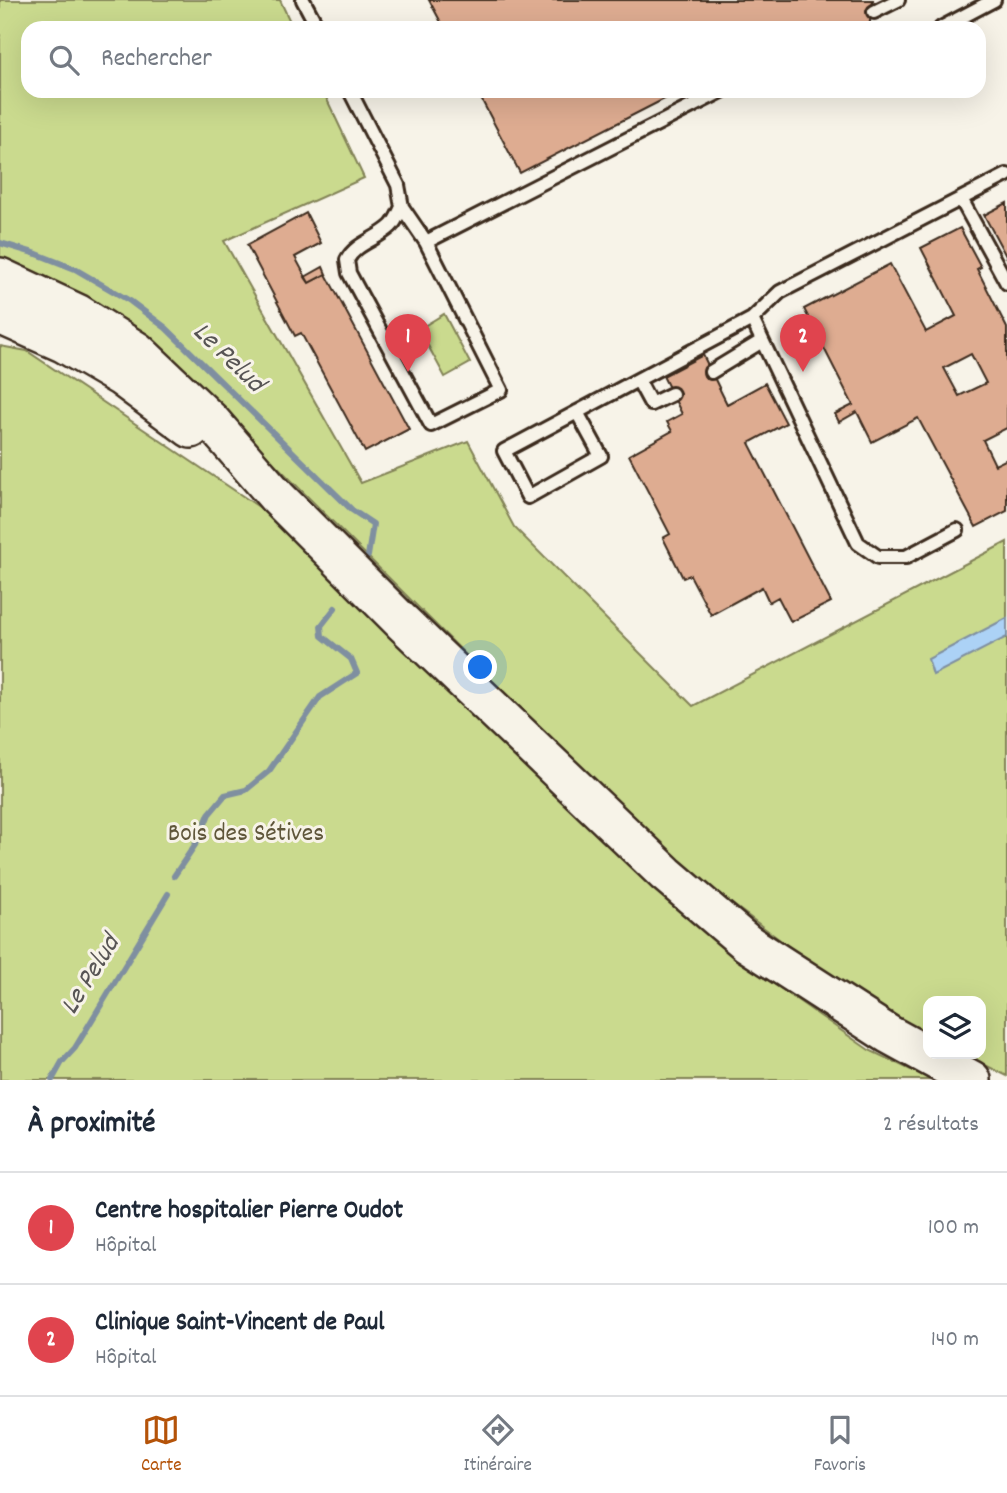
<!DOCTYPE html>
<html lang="fr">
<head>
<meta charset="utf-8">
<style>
  :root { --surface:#fff; --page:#f6f6f7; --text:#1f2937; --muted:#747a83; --line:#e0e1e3; --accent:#b45309 }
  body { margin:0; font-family:Dekko,sans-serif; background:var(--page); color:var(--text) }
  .controls { position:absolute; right:21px; bottom:21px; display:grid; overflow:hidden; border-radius:14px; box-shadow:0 7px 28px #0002 }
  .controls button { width:63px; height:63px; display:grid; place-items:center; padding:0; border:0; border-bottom:2px solid var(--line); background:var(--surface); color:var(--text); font:35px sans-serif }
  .you { position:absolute; left:481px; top:668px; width:24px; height:24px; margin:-18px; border:5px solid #fff; border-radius:50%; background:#1a73e8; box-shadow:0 0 0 10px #1a73e833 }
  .badge { display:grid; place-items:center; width:46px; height:46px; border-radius:50%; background:var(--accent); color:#fff; font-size:23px; font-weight:700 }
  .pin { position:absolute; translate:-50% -58px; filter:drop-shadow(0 2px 4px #0008) }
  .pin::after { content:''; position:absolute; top:37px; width:24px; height:21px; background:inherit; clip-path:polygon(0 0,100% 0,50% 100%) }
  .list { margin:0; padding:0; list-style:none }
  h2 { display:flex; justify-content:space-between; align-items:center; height:91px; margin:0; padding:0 28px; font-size:30px }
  h2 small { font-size:23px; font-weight:400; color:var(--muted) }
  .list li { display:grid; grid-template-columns:46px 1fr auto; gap:21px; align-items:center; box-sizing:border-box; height:112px; padding:0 28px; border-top:2px solid var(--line) }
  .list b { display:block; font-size:26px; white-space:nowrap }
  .list p { margin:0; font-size:23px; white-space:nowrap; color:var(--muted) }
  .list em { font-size:23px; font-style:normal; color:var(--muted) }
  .icon { flex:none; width:38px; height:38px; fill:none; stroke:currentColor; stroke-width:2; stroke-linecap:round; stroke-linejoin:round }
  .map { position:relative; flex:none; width:1007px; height:1080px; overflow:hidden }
  .search { position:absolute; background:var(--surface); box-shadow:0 7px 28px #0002; left:21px; right:21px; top:21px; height:77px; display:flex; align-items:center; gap:18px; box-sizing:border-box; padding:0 24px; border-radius:21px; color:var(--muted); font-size:26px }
  .sheet { height:315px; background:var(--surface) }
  nav { display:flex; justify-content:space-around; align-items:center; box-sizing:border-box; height:98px; border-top:2px solid var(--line); background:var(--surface); font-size:19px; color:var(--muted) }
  nav a { display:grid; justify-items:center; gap:4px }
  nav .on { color:var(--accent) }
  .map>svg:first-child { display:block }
  .green { fill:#cada8e; stroke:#828256; stroke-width:2 }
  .water { fill:#acd2f6; stroke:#7f8fa0; stroke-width:2 }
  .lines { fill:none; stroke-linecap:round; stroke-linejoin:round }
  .stream { stroke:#7f8fa0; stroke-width:6 }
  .building { fill:#deac91; stroke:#3b2a1e; stroke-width:2; fill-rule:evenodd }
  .service-casing { stroke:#3b2a1e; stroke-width:18 }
  .primary-casing { stroke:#3b2a1e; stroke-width:42 }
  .service { stroke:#f7f3e8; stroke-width:12 }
  .primary { stroke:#f7f3e8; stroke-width:37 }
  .labels { text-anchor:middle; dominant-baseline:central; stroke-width:6; stroke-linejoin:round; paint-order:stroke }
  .park-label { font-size:26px; fill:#5f563a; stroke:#f7f3e8 }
  .water-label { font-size:28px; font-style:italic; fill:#575454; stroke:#f7f3e8 }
</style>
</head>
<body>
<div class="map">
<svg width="1007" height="1080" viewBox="0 0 1007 1080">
  <rect width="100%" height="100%" fill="#f7f3e8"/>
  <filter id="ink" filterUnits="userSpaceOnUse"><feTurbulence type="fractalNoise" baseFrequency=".0143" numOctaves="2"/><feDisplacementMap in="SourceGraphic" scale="14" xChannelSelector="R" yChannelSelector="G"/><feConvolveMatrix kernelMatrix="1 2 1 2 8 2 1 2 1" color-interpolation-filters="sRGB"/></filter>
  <g filter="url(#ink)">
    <path class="green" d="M 0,0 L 280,0 L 293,28 L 28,28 L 28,91 L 323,91 L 364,178 L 224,241 L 361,483 L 468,441 L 514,527 L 693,706 L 1007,542 L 1007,1076 L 963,1054 L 981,1054 L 981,1001 L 928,1001 L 928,1035 L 823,972 L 708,886 L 622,807 L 463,652 L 166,355 L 41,276 L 0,258 Z
      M 444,314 L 470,363 L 445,377 L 419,329 Z
      M 0,346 L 27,351 L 262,509 L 733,955 L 869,1050 L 932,1080 L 0,1080 Z"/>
    <path class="water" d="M 1007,618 L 1007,637 L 933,675 L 928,659 Z"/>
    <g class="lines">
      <path class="stream" d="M 0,243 L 37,254 L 75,269 L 130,301 L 166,328 L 352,510 L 373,524 L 368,556
        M 174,876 L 199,839 L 209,814 L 225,795 L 246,790 L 269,771 L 320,697 L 357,673 L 351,659 L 322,636 L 321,626 L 335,608
        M 52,1080 L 62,1062 L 75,1048 L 168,894"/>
    </g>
    <path class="building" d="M 429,0 L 873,0 L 869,28 L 444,28 Z
      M 477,91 L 680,91 L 520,173 Z
      M 1007,203 L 1007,258 L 984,215 Z
      M 306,213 L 321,243 L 295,257 L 309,283 L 326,274 L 409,429 L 365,452 L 301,333 L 295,336 L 247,245 Z
      M 960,228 L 981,267 L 977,269 L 1007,328 L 1007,428 L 983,440 L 995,465 L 1007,459 L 1007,511 L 976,527 L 918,418 L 872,442 L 857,412 L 839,422 L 835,414 L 853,405 L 804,309 L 890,264 L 926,332 L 956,316 L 921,248 ZM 971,354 L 986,383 L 959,396 L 944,368 Z
      M 323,267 L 326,274 L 309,283 L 305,277 Z
      M 703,355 L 727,404 L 765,383 L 786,423 L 749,443 L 831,602 L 791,622 L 778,597 L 769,602 L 762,587 L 711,615 L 690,575 L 683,578 L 663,538 L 670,534 L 629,455 L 672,431 L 667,422 L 682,414 L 663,376 Z"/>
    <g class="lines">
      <defs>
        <path id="service" d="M 303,0 L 318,28
          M 874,12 L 898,0
          M 941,28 L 994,0
          M 350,91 L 398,185 L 402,207 L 426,242 L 501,390 L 431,425 L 349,273 L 347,260 C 356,243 376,240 391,226 C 396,221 399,213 402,207
          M 961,199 L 1007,283
          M 426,242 L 722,91
          M 711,372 L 762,341
          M 638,380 L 651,404 L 672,394
          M 577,412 L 601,456 L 528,497 L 504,451 C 587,407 669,363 752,319
          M 957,530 L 906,557 L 878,557 L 858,543 L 752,319 L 780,292 L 1007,175"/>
        <path id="primary" d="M 0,277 L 77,313 L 137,351 L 211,421 L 277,497 L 402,622 L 666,874 L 747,943 L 888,1034 L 972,1080
          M 0,315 L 63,343 L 121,377 L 191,429"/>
      </defs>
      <use href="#service" class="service-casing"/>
      <use href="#primary" class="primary-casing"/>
      <use href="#service" class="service"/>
      <use href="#primary" class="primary"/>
    </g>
  </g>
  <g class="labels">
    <g class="park-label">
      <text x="246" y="834">Bois des Sétives</text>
    </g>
    <g class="water-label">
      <text transform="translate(227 359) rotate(44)">Le Pelud</text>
      <text transform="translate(92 976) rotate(-58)">Le Pelud</text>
    </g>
  </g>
</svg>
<div class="controls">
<button><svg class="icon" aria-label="layers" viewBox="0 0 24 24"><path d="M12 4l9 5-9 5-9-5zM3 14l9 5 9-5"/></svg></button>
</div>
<div class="you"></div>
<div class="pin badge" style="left:408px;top:372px;background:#e0444e">1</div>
<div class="pin badge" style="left:803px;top:372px;background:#e0444e">2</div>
<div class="search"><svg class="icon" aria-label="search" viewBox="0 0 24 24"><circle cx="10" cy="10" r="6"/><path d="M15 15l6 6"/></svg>Rechercher</div>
</div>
<section class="sheet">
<h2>À proximité<small>2 résultats</small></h2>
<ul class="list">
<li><span class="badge" style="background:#e0444e">1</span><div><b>Centre hospitalier Pierre Oudot</b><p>Hôpital</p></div><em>100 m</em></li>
<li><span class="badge" style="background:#e0444e">2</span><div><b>Clinique Saint-Vincent de Paul</b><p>Hôpital</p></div><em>140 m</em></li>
</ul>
</section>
<nav>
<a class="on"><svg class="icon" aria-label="map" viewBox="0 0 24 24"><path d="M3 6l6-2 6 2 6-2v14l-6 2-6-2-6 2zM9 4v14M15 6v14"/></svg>Carte</a>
<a><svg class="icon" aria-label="directions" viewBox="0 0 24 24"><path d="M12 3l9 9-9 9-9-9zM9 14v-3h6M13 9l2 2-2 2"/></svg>Itinéraire</a>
<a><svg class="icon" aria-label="saved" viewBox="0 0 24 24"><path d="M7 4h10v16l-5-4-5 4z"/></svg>Favoris</a>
</nav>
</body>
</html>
